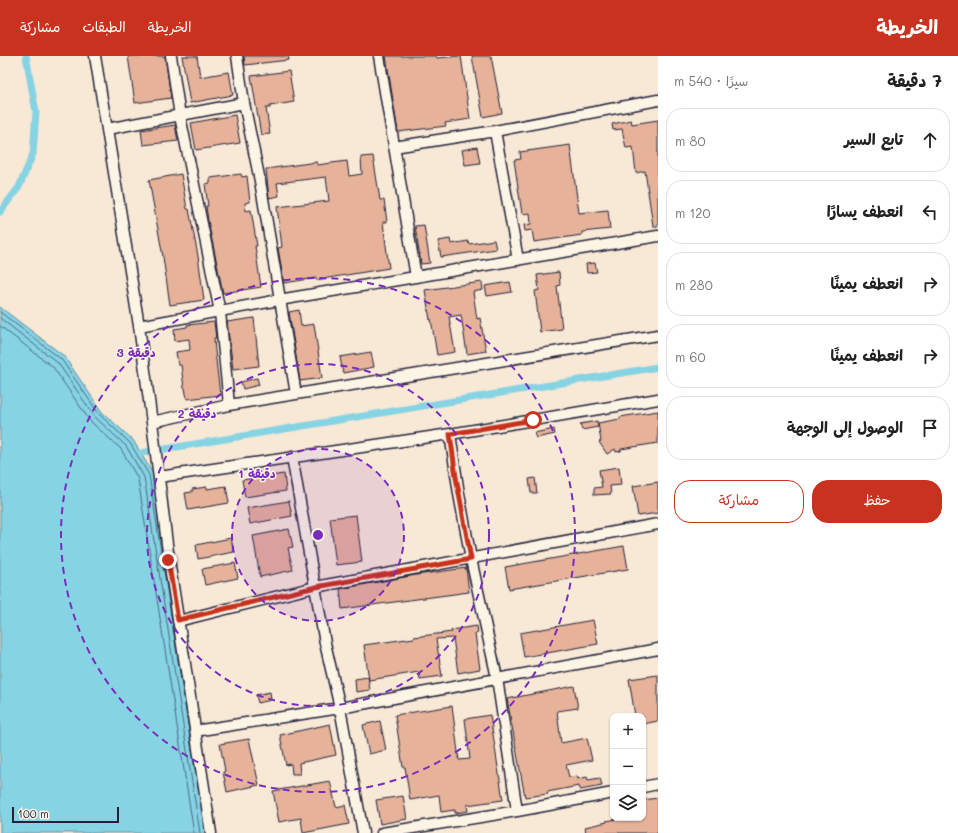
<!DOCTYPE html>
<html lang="ar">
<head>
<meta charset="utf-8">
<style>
  :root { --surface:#fff; --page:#f6f6f6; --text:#222; --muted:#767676; --line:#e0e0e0; --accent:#c8321e }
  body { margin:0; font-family:Mali,"Playpen Sans Arabic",sans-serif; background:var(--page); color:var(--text); direction:rtl }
  .controls { position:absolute; right:12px; bottom:12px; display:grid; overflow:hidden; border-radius:8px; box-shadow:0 1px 3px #0004 }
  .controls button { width:36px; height:36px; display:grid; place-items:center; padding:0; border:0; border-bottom:1px solid var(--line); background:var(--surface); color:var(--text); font:20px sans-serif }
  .scale { position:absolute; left:12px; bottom:10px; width:107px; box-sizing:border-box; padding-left:4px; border:2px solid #22223b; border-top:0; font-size:11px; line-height:14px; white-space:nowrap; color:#22223b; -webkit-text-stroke:3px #fcf5e5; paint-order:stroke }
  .stop { position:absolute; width:12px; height:12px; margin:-9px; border:3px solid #c8321e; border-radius:50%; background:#fff }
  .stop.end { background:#c8321e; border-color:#fff; box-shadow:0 1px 4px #0008 }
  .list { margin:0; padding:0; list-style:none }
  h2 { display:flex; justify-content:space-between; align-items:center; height:52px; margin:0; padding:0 16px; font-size:17px }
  h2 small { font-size:13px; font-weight:400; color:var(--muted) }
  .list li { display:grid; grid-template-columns:26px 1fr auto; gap:12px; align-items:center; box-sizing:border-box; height:64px; margin:0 8px 8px; padding:0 8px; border:1px solid var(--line); border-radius:16px }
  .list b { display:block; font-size:15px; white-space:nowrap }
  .list em { font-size:13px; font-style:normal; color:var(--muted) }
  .actions { display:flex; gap:8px; padding:12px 16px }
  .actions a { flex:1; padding:9px 0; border:1px solid var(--accent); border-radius:16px; text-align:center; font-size:14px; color:var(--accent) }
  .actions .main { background:var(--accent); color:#fff }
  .icon { flex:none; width:22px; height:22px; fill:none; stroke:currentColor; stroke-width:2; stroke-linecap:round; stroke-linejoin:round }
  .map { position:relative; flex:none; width:658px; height:777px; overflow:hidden; direction:ltr }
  header { display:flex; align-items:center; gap:24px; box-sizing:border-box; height:56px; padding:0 20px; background:var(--accent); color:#fff }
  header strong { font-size:19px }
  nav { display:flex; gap:22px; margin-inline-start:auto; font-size:14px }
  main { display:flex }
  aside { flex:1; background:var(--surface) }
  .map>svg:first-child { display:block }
  .water { fill:#86d3e4; stroke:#5e8ca0 }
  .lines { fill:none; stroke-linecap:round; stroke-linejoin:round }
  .shore { stroke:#4a697f; stroke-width:1 }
  .canal { stroke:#86d3e4; stroke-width:7 }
  .building { fill:#e6b299; stroke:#22223b }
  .minor-casing { stroke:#22223b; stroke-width:13 }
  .minor { stroke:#fcf5e5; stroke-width:10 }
  .route { stroke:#c8321e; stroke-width:5 }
  .ring { fill:none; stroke:#7b2cbf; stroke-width:2; stroke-dasharray:7 5 }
  .centre { fill:#7b2cbf; stroke:#fcf5e5; stroke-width:2 }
  .ring-label { font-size:12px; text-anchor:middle; font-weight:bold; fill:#7b2cbf; stroke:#fcf5e5; stroke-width:3; stroke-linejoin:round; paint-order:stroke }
</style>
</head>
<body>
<header>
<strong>الخريطة</strong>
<nav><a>الخريطة</a><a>الطبقات</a><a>مشاركة</a></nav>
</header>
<main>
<aside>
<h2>7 دقيقة<small>سيرًا · 540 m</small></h2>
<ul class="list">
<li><svg class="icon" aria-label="ahead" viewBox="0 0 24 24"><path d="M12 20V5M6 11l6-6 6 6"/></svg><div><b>تابع السير</b></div><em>80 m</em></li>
<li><svg class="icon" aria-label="left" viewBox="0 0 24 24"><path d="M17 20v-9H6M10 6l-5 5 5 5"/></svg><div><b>انعطف يسارًا</b></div><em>120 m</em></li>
<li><svg class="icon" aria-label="right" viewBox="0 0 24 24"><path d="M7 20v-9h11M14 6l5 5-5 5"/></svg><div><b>انعطف يمينًا</b></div><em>280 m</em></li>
<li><svg class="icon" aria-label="right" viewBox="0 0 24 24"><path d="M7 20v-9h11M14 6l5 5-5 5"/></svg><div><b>انعطف يمينًا</b></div><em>60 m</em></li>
<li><svg class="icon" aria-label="arrive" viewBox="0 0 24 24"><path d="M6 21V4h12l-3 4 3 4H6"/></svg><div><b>الوصول إلى الوجهة</b></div></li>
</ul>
<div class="actions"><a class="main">حفظ</a><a>مشاركة</a></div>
</aside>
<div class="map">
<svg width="658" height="777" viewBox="0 0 658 777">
  <rect width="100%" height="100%" fill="#f8e8d6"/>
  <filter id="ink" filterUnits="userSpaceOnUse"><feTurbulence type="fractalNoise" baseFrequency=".025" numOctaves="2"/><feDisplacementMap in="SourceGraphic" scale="8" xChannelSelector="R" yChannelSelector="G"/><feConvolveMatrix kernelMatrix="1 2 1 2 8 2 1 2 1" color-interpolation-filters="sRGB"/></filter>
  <g filter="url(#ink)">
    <path class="water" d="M 0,251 L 64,300 L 102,356 L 133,384 L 153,418 L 209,777 L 0,777 Z"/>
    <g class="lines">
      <path class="shore" d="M 0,256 L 61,303 L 99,358 L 130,387 L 149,419 L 189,675
        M 0,262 L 58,307 L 95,361 L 126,390 L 144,421 L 200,777
        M 0,270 L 53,311 L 90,365 L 121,393 L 138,423 L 194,777
        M 189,676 L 198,732"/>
      <path class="canal" d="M 0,156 L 19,131 L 33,98 L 36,56 L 26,0
        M 141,397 L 658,311"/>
    </g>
    <path class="building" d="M 128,0 L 165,0 L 171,42 L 135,47 Z
      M 182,0 L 197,0 L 200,21 L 229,16 L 233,39 L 190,47 Z
      M 244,0 L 288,0 L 289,4 L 245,9 Z
      M 386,0 L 436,0 L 437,2 L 461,0 L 470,63 L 445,67 L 446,70 L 398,76 Z
      M 472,0 L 491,0 L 502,57 L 483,61 Z
      M 289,15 L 294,46 L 270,50 L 270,52 L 266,52 L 270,78 L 261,79 L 251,20 Z
      M 235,59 L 240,87 L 196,94 L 191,67 Z
      M 631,64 L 632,68 L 658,64 L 658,170 L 653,170 L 645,115 L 636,117 L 633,91 L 626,92 L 622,73 L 613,74 L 612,68 Z
      M 175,69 L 178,85 L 143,89 L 141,74 Z
      M 570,89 L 579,157 L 608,154 L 610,173 L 582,176 L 582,179 L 534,186 L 532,174 L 525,175 L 524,169 L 531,168 L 530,157 L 522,158 L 514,104 L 521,103 L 520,96 Z
      M 477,91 L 480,107 L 465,109 L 462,94 Z
      M 373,100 L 380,144 L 384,144 L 387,166 L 383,166 L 389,212 L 316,224 L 316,222 L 284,227 L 278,192 L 282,191 L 277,151 L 329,145 L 326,121 L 277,127 L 279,140 L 269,142 L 266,113 L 317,106 L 317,109 L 347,105 L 349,120 L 362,118 L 361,101 Z
      M 181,118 L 187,153 L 189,153 L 198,200 L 204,244 L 170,249 L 163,201 L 149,124 Z
      M 241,118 L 242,121 L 247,120 L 250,146 L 245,147 L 246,155 L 251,154 L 257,190 L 255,190 L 261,231 L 223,237 L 208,165 L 206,150 L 208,150 L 205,128 L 210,127 L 210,122 Z
      M 424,169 L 430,207 L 421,208 L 415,170 Z
      M 450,183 L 451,188 L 468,185 L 469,188 L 494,184 L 496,193 L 441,201 L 438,185 Z
      M 595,207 L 597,216 L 587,217 L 586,208 Z
      M 559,216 L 560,229 L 557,230 L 562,273 L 540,276 L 535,235 L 539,234 L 537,219 Z
      M 482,226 L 483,234 L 473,236 L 477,263 L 480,262 L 486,295 L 467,298 L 461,259 L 449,261 L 455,296 L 437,299 L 431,263 L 430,264 L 425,234 Z
      M 510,226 L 512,236 L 487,240 L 485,230 Z
      M 299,254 L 301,270 L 314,268 L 322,322 L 300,325 L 289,256 Z
      M 254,262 L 259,310 L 233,313 L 227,266 Z
      M 214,266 L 216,282 L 214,282 L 215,295 L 220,339 L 187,343 L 185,332 L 184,332 L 181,309 L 178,309 L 176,296 L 190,294 L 189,283 L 175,285 L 174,273 L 187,271 L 187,269 Z
      M 371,296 L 374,311 L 343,317 L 340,301 Z
      M 257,322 L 259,329 L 243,333 L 241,326 Z
      M 658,355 L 658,387 L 621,393 L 621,395 L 616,396 L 615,393 L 607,398 L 599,386 L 601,385 L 598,367 L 620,363 L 620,361 Z
      M 597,365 L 598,371 L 582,374 L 580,368 Z
      M 554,373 L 555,378 L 536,382 L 534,377 Z
      M 619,411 L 621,429 L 610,430 L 611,438 L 594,439 L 594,432 L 602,431 L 599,414 Z
      M 284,418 L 286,435 L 245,441 L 242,424 Z
      M 535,422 L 537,437 L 531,437 L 529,423 Z
      M 658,426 L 658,457 L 638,460 L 633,430 Z
      M 226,430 L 229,447 L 188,454 L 185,437 L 192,436 L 192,433 L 207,431 L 207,433 Z
      M 289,445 L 292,460 L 250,468 L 247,452 Z
      M 356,459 L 362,506 L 336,509 L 330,462 Z
      M 289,473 L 293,491 L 288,492 L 293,514 L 260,521 L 253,480 Z
      M 231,482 L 234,496 L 198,503 L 196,489 Z
      M 624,490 L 628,513 L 509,533 L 505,511 Z
      M 235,507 L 238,522 L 205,529 L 202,513 Z
      M 466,512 L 469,536 L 342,553 L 340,533 L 416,519 Z
      M 593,564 L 598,588 L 524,601 L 520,577 Z
      M 477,570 L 478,577 L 475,578 L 480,613 L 458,617 L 453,582 L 436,583 L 442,620 L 420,623 L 419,616 L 369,624 L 364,589 L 414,582 L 414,581 L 452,576 L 451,574 Z
      M 658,619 L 658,665 L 643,668 L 643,660 L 635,660 L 629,623 Z
      M 368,621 L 370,634 L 356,636 L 355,623 Z
      M 574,630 L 578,652 L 557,655 L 561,687 L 587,682 L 592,704 L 566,709 L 569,721 L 577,720 L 578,723 L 587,721 L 588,724 L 600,722 L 602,730 L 580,734 L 579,730 L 547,736 L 548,738 L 525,741 L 507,643 Z
      M 270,636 L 271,644 L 258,647 L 256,639 Z
      M 452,650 L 459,704 L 470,703 L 465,663 L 490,659 L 503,744 L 467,749 L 468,755 L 455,757 L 455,754 L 441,756 L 439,739 L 410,744 L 405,711 L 403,711 L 395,659 Z
      M 380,665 L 386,694 L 369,698 L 363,669 Z
      M 330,668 L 336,699 L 299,707 L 300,718 L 292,718 L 291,708 L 286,709 L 280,679 Z
      M 249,683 L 259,729 L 227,736 L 223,716 L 225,715 L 220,688 Z
      M 330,725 L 336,751 L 345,749 L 349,768 L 303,777 L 301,762 L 279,766 L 273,735 Z
      M 403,740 L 407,763 L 380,768 L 376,744 Z
      M 658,742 L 658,777 L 586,777 L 585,771 L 607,766 L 606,765 L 624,762 L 643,762 L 643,744 Z"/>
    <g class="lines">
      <defs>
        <path id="minor" d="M 95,0 L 139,270 L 153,374 L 169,504 L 211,777
          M 171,0 L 180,60 L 220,256 L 229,349
          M 237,0 L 244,47 L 260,125 L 296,338
          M 379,0 L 416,221
          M 107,73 L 244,47
          M 495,75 L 518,204
          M 394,91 L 495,75 L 658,44
          M 139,270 L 279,244 L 658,180
          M 152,366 L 229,349 L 658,279
          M 450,378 L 459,438 L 471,503 L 497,622 L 517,755
          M 292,401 L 325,587 L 340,652 L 363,777
          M 159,421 L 450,378 L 658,343
          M 178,565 L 315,531 L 658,468
          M 195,675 L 340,652 L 658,593
          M 643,731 L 658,728
          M 382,777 L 517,755 L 613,737"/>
      </defs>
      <use href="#minor" class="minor-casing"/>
      <use href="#minor" class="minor"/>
    </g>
  </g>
  <g class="lines" filter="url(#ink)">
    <path class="route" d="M 168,504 L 178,564 L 316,531 L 471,503 L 456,421 L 450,378 L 533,364"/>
  </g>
  <circle cx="318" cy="479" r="86" fill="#7b2cbf" fill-opacity=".12"/>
  <g class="ring">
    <circle cx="318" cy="479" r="86"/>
    <circle cx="318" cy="479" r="171"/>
    <circle cx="318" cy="479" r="257"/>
  </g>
  <circle cx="318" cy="479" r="6" class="centre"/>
  <g class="ring-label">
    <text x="136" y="301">3 دقيقة</text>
    <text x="197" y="362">2 دقيقة</text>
    <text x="257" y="422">1 دقيقة</text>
  </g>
</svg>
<div class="controls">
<button>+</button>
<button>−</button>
<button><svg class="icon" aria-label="layers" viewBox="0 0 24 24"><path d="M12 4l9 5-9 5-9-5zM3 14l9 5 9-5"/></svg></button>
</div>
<div class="scale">100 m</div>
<div class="stop" style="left:533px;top:364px"></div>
<div class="stop end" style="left:168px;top:504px"></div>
</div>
</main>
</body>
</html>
